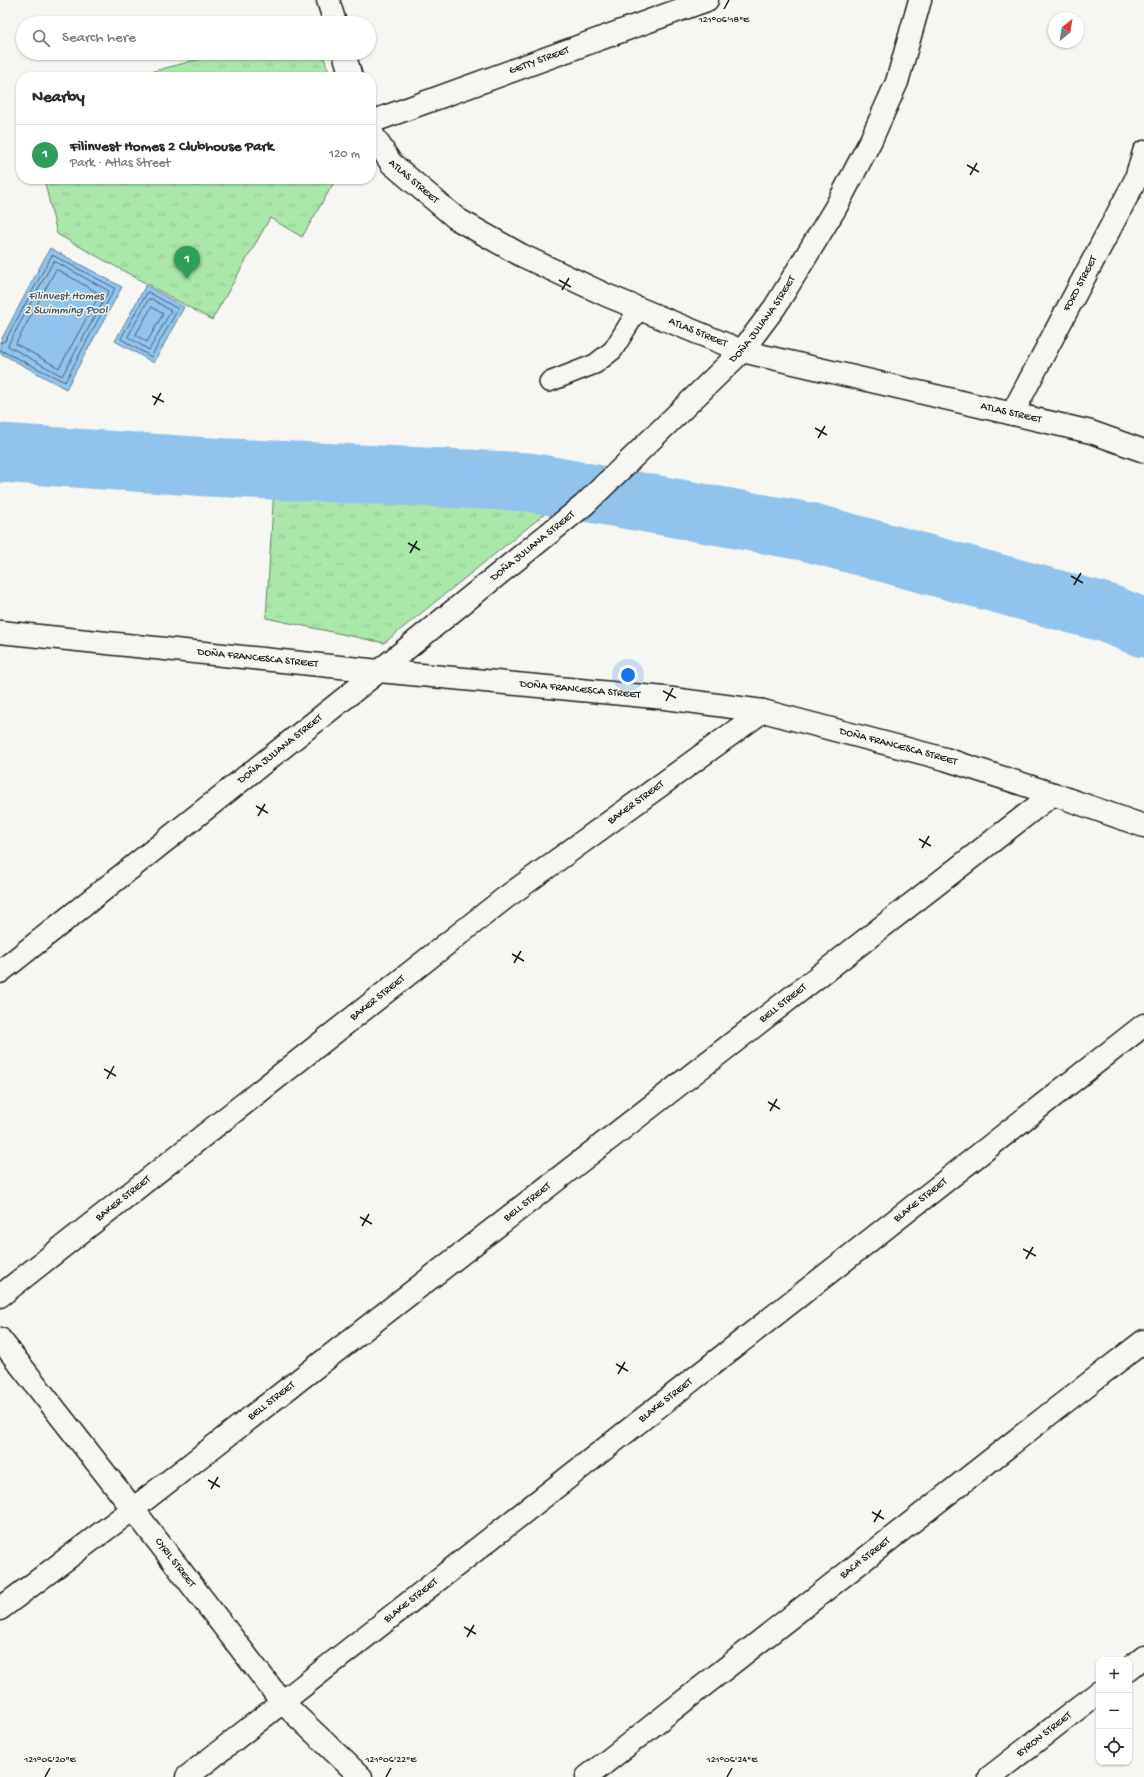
<!DOCTYPE html>
<html lang="en">
<head>
<meta charset="utf-8">
<style>
  :root { --surface:#fff; --page:#f2f2f3; --text:#2b2b33; --muted:#7c7c81; --line:#e1e1e2; --accent:#1f6fb2 }
  body { margin:0; font-family:"Gochi Hand",sans-serif; background:var(--page); color:var(--text) }
  .controls { position:absolute; right:12px; bottom:12px; display:grid; overflow:hidden; border-radius:8px; box-shadow:0 1px 3px #0004 }
  .controls button { width:36px; height:36px; display:grid; place-items:center; padding:0; border:0; border-bottom:1px solid var(--line); background:var(--surface); color:var(--text); font:20px sans-serif }
  .compass { position:absolute; left:1048px; top:12px; width:36px; height:36px; border-radius:50%; background:var(--surface); box-shadow:0 1px 3px #0004; rotate:30deg }
  .you { position:absolute; left:628px; top:675px; width:14px; height:14px; margin:-10px; border:3px solid #fff; border-radius:50%; background:#1a73e8; box-shadow:0 0 0 6px #1a73e833 }
  .badge { display:grid; place-items:center; width:26px; height:26px; border-radius:50%; background:var(--accent); color:#fff; font-size:13px; font-weight:700 }
  .pin { position:absolute; translate:-50% -33px; filter:drop-shadow(0 1px 2px #0008) }
  .pin::after { content:''; position:absolute; top:21px; width:14px; height:12px; background:inherit; clip-path:polygon(0 0,100% 0,50% 100%) }
  .list { margin:0; padding:0; list-style:none }
  h2 { display:flex; justify-content:space-between; align-items:center; height:52px; margin:0; padding:0 16px; font-size:17px }
  h2 small { font-size:13px; font-weight:400; color:var(--muted) }
  .list li { display:grid; grid-template-columns:26px 1fr auto; gap:12px; align-items:center; box-sizing:border-box; height:60px; padding:0 16px; border-top:1px solid var(--line) }
  .list b { display:block; font-size:15px; white-space:nowrap }
  .list p { margin:0; font-size:13px; white-space:nowrap; color:var(--muted) }
  .list em { font-size:13px; font-style:normal; color:var(--muted) }
  .icon { flex:none; width:22px; height:22px; fill:none; stroke:currentColor; stroke-width:2; stroke-linecap:round; stroke-linejoin:round }
  .map { position:relative; flex:none; width:1144px; height:1777px; overflow:hidden }
  .search { position:absolute; background:var(--surface); box-shadow:0 1px 3px #0004; left:16px; top:16px; width:360px; height:44px; display:flex; align-items:center; gap:10px; box-sizing:border-box; padding:0 14px; border-radius:22px; color:var(--muted); font-size:15px }
  .panel { position:absolute; background:var(--surface); box-shadow:0 1px 3px #0004; left:16px; top:72px; width:360px; height:112px; border-radius:16px }
  .map>svg:first-child { display:block }
  .grass { fill:url(#grass-tufts); stroke:#648164 }
  .water { fill:#90c4ed; stroke:#628199 }
  .lines { fill:none; stroke-linecap:round; stroke-linejoin:round }
  .shore { stroke:#4a5f70; stroke-width:1 }
  .river { stroke:#90c4ed; stroke-width:59 }
  .lane-casing { stroke:#1c1c1c; stroke-width:22 }
  .street-casing { stroke:#1c1c1c; stroke-width:25 }
  .secondary-casing { stroke:#1c1c1c; stroke-width:25 }
  .lane { stroke:#f6f6f2; stroke-width:19 }
  .street { stroke:#f6f6f2; stroke-width:22 }
  .secondary { stroke:#f6f6f2; stroke-width:22 }
  .ticks { fill:none; stroke:#1c1c1c; stroke-width:1.5 }
  .labels { text-anchor:middle; dominant-baseline:central; stroke-width:3; stroke-linejoin:round; paint-order:stroke }
  .street-label { font-size:11px; fill:#1c1c1c; stroke:#f6f6f2 }
  .water-label { font-size:12px; font-style:italic; fill:#455765; stroke:#f6f6f2 }
  .ticks-label { font-size:10px; text-anchor:middle; fill:#1c1c1c; stroke:#f6f6f2; stroke-width:3; stroke-linejoin:round; paint-order:stroke }
</style>
</head>
<body>
<div class="map">
<svg width="1144" height="1777" viewBox="0 0 1144 1777">
  <defs>
    <pattern id="grass-tufts" width="24" height="20" patternUnits="userSpaceOnUse"><rect width="24" height="20" fill="#abe6ab"/><path d="M3 7l-1-3M5 7V3M7 7l1-3M15 17l-1-3M17 17v-4M19 17l1-3" fill="none" stroke="#93c593"/></pattern>
  </defs>
  <rect width="100%" height="100%" fill="#f6f6f2"/>
  <filter id="ink" filterUnits="userSpaceOnUse"><feTurbulence type="fractalNoise" baseFrequency=".025" numOctaves="2"/><feDisplacementMap in="SourceGraphic" scale="8" xChannelSelector="R" yChannelSelector="G"/><feConvolveMatrix kernelMatrix="1 2 1 2 8 2 1 2 1" color-interpolation-filters="sRGB"/></filter>
  <g filter="url(#ink)">
    <path class="grass" d="M 223,53 L 322,53 L 331,77 L 131,77 Z
      M 44,179 L 336,179 L 302,237 L 270,218 L 212,320 L 57,234 Z
      M 274,488 L 562,500 L 384,643 L 266,618 Z"/>
    <path class="water" d="M 50,248 L 122,287 L 66,389 L 0,353 L 0,342 Z
      M 146,285 L 184,307 L 154,363 L 115,341 Z"/>
    <g class="lines">
      <path class="shore" d="M 54,261 L 109,291 L 62,376 L 8,346 Z
        M 56,270 L 58,270 L 100,294 L 59,368 L 16,344 Z
        M 148,292 L 178,309 L 151,357 L 121,339 Z
        M 149,299 L 152,299 L 171,311 L 149,350 L 128,337 Z
        M 152,307 L 163,314 L 147,342 L 136,335 Z
        M 0,343 L 5,341 L 52,255 L 115,288 L 65,382 L 0,350"/>
      <path class="river" d="M 0,453 L 209,467 L 529,482 L 809,532 L 1106,613 L 1144,628"/>
      <defs>
        <path id="lane" d="M 549,382 L 595,364 L 613,350 L 639,308"/>
        <g id="street">
          <path d="M 328,0 L 335,23"/>
          <path d="M 344,53 L 351,77"/>
          <path id="s1" d="M 371,122 L 707,0"/>
          <path id="s2" d="M 371,132 L 391,163 L 457,219 L 521,255 L 606,295 L 742,351 L 1091,432 L 1144,451"/>
          <path id="s3" d="M 1012,414 L 1135,181 L 1144,152"/>
          <path id="s4" d="M 0,972 L 379,671 L 665,698 L 763,711 L 945,759 L 1053,794 L 1144,826"/>
          <path id="s5" d="M 0,1296 L 505,898 L 763,711"/>
          <path id="s6" d="M 0,1339 L 133,1509 L 282,1702 L 361,1777"/>
          <path id="s7" d="M 0,1609 L 133,1509 L 1053,794"/>
          <path d="M 1129,1669 L 1144,1657"/>
          <path id="s8" d="M 187,1777 L 1144,1025"/>
          <path id="s9" d="M 587,1777 L 1052,1412 L 1144,1341"/>
          <path id="s10" d="M 990,1777 L 1099,1692"/>
        </g>
        <g id="secondary">
          <path id="s11" d="M 0,632 L 379,671 L 584,505 L 742,351 L 775,307 L 802,263 L 836,207 L 871,140 L 897,82 L 920,0"/>
        </g>
      </defs>
      <use href="#lane" class="lane-casing"/>
      <use href="#street" class="street-casing"/>
      <use href="#secondary" class="secondary-casing"/>
      <use href="#lane" class="lane"/>
      <use href="#street" class="street"/>
      <use href="#secondary" class="secondary"/>
    </g>
  </g>
  <path class="ticks" d="M 724,9 L 729,0M 967,165 L 979,172M 970,175 L 977,163M 559,280 L 571,287M 562,290 L 569,278M 152,396 L 164,402M 154,405 L 161,393M 815,428 L 827,435M 818,438 L 825,426M 408,543 L 420,550M 410,553 L 417,541M 1071,576 L 1083,583M 1074,585 L 1081,573M 663,691 L 676,698M 666,701 L 673,688M 256,806 L 268,813M 258,816 L 265,804M 919,839 L 931,846M 922,848 L 929,836M 512,954 L 524,961M 514,963 L 521,951M 104,1069 L 116,1076M 107,1079 L 114,1066M 768,1102 L 780,1109M 770,1111 L 777,1099M 360,1217 L 372,1224M 362,1226 L 369,1214M 1023,1249 L 1036,1256M 1026,1259 L 1033,1247M 616,1364 L 628,1371M 618,1374 L 625,1362M 208,1480 L 220,1487M 211,1489 L 218,1477M 872,1512 L 884,1519M 874,1522 L 881,1510M 464,1627 L 476,1634M 467,1637 L 474,1625M 45,1777 L 50,1768M 386,1777 L 391,1768M 727,1777 L 732,1768"/>
  <g class="labels">
    <g class="street-label">
      <text stroke="none"><textPath href="#s1" startOffset="179">GETTY STREET</textPath></text>
      <text stroke="none"><textPath href="#s2" startOffset="66">ATLAS STREET</textPath></text>
      <text stroke="none"><textPath href="#s3" startOffset="147">FORD STREET</textPath></text>
      <text stroke="none"><textPath href="#s11" startOffset="903">DOÑA JULIANA STREET</textPath></text>
      <text stroke="none"><textPath href="#s2" startOffset="390">ATLAS STREET</textPath></text>
      <text stroke="none"><textPath href="#s2" startOffset="714">ATLAS STREET</textPath></text>
      <text stroke="none"><textPath href="#s11" startOffset="579">DOÑA JULIANA STREET</textPath></text>
      <text stroke="none"><textPath href="#s11" startOffset="259">DOÑA FRANCESCA STREET</textPath></text>
      <text stroke="none"><textPath href="#s4" startOffset="686">DOÑA FRANCESCA STREET</textPath></text>
      <text stroke="none"><textPath href="#s4" startOffset="1010">DOÑA FRANCESCA STREET</textPath></text>
      <text stroke="none"><textPath href="#s4" startOffset="358">DOÑA JULIANA STREET</textPath></text>
      <text stroke="none"><textPath href="#s5" startOffset="805">BAKER STREET</textPath></text>
      <text stroke="none"><textPath href="#s5" startOffset="481">BAKER STREET</textPath></text>
      <text stroke="none"><textPath href="#s7" startOffset="990">BELL STREET</textPath></text>
      <text stroke="none"><textPath href="#s5" startOffset="157">BAKER STREET</textPath></text>
      <text stroke="none"><textPath href="#s8" startOffset="933">BLAKE STREET</textPath></text>
      <text stroke="none"><textPath href="#s7" startOffset="666">BELL STREET</textPath></text>
      <text stroke="none"><textPath href="#s7" startOffset="342">BELL STREET</textPath></text>
      <text stroke="none"><textPath href="#s8" startOffset="609">BLAKE STREET</textPath></text>
      <text stroke="none"><textPath href="#s9" startOffset="354">BACH STREET</textPath></text>
      <text stroke="none"><textPath href="#s6" startOffset="284">CYRIL STREET</textPath></text>
      <text stroke="none"><textPath href="#s8" startOffset="285">BLAKE STREET</textPath></text>
      <text stroke="none"><textPath href="#s10" startOffset="69">BYRON STREET</textPath></text>
    </g>
    <g class="water-label">
      <text x="66" y="297">Filinvest Homes<tspan x="66" dy="14">2 Swimming Pool</tspan></text>
    </g>
  </g>
  <g class="ticks-label">
    <text x="724" y="22">121°06'18"E</text>
    <text x="50" y="1762">121°06'20"E</text>
    <text x="391" y="1762">121°06'22"E</text>
    <text x="732" y="1762">121°06'24"E</text>
  </g>
</svg>
<div class="controls">
<button>+</button>
<button>−</button>
<button><svg class="icon" aria-label="locate" viewBox="0 0 24 24"><circle cx="12" cy="12" r="6"/><path d="M12 2v4M12 18v4M2 12h4M18 12h4"/></svg></button>
</div>
<svg class="compass" viewBox="-18 -18 36 36"><path d="M0-13l5 13h-10z" fill="#e53935"/><path d="M0 13l5-13h-10z" fill="#7c7c81"/></svg>
<div class="you"></div>
<div class="pin badge" style="left:187px;top:279px;background:#2e9e5b">1</div>
<div class="search"><svg class="icon" aria-label="search" viewBox="0 0 24 24"><circle cx="10" cy="10" r="6"/><path d="M15 15l6 6"/></svg>Search here</div>
<section class="panel">
<h2>Nearby<small></small></h2>
<ul class="list">
<li><span class="badge" style="background:#2e9e5b">1</span><div><b>Filinvest Homes 2 Clubhouse Park</b><p>Park · Atlas Street</p></div><em>120 m</em></li>
</ul>
</section>
</div>
</body>
</html>
